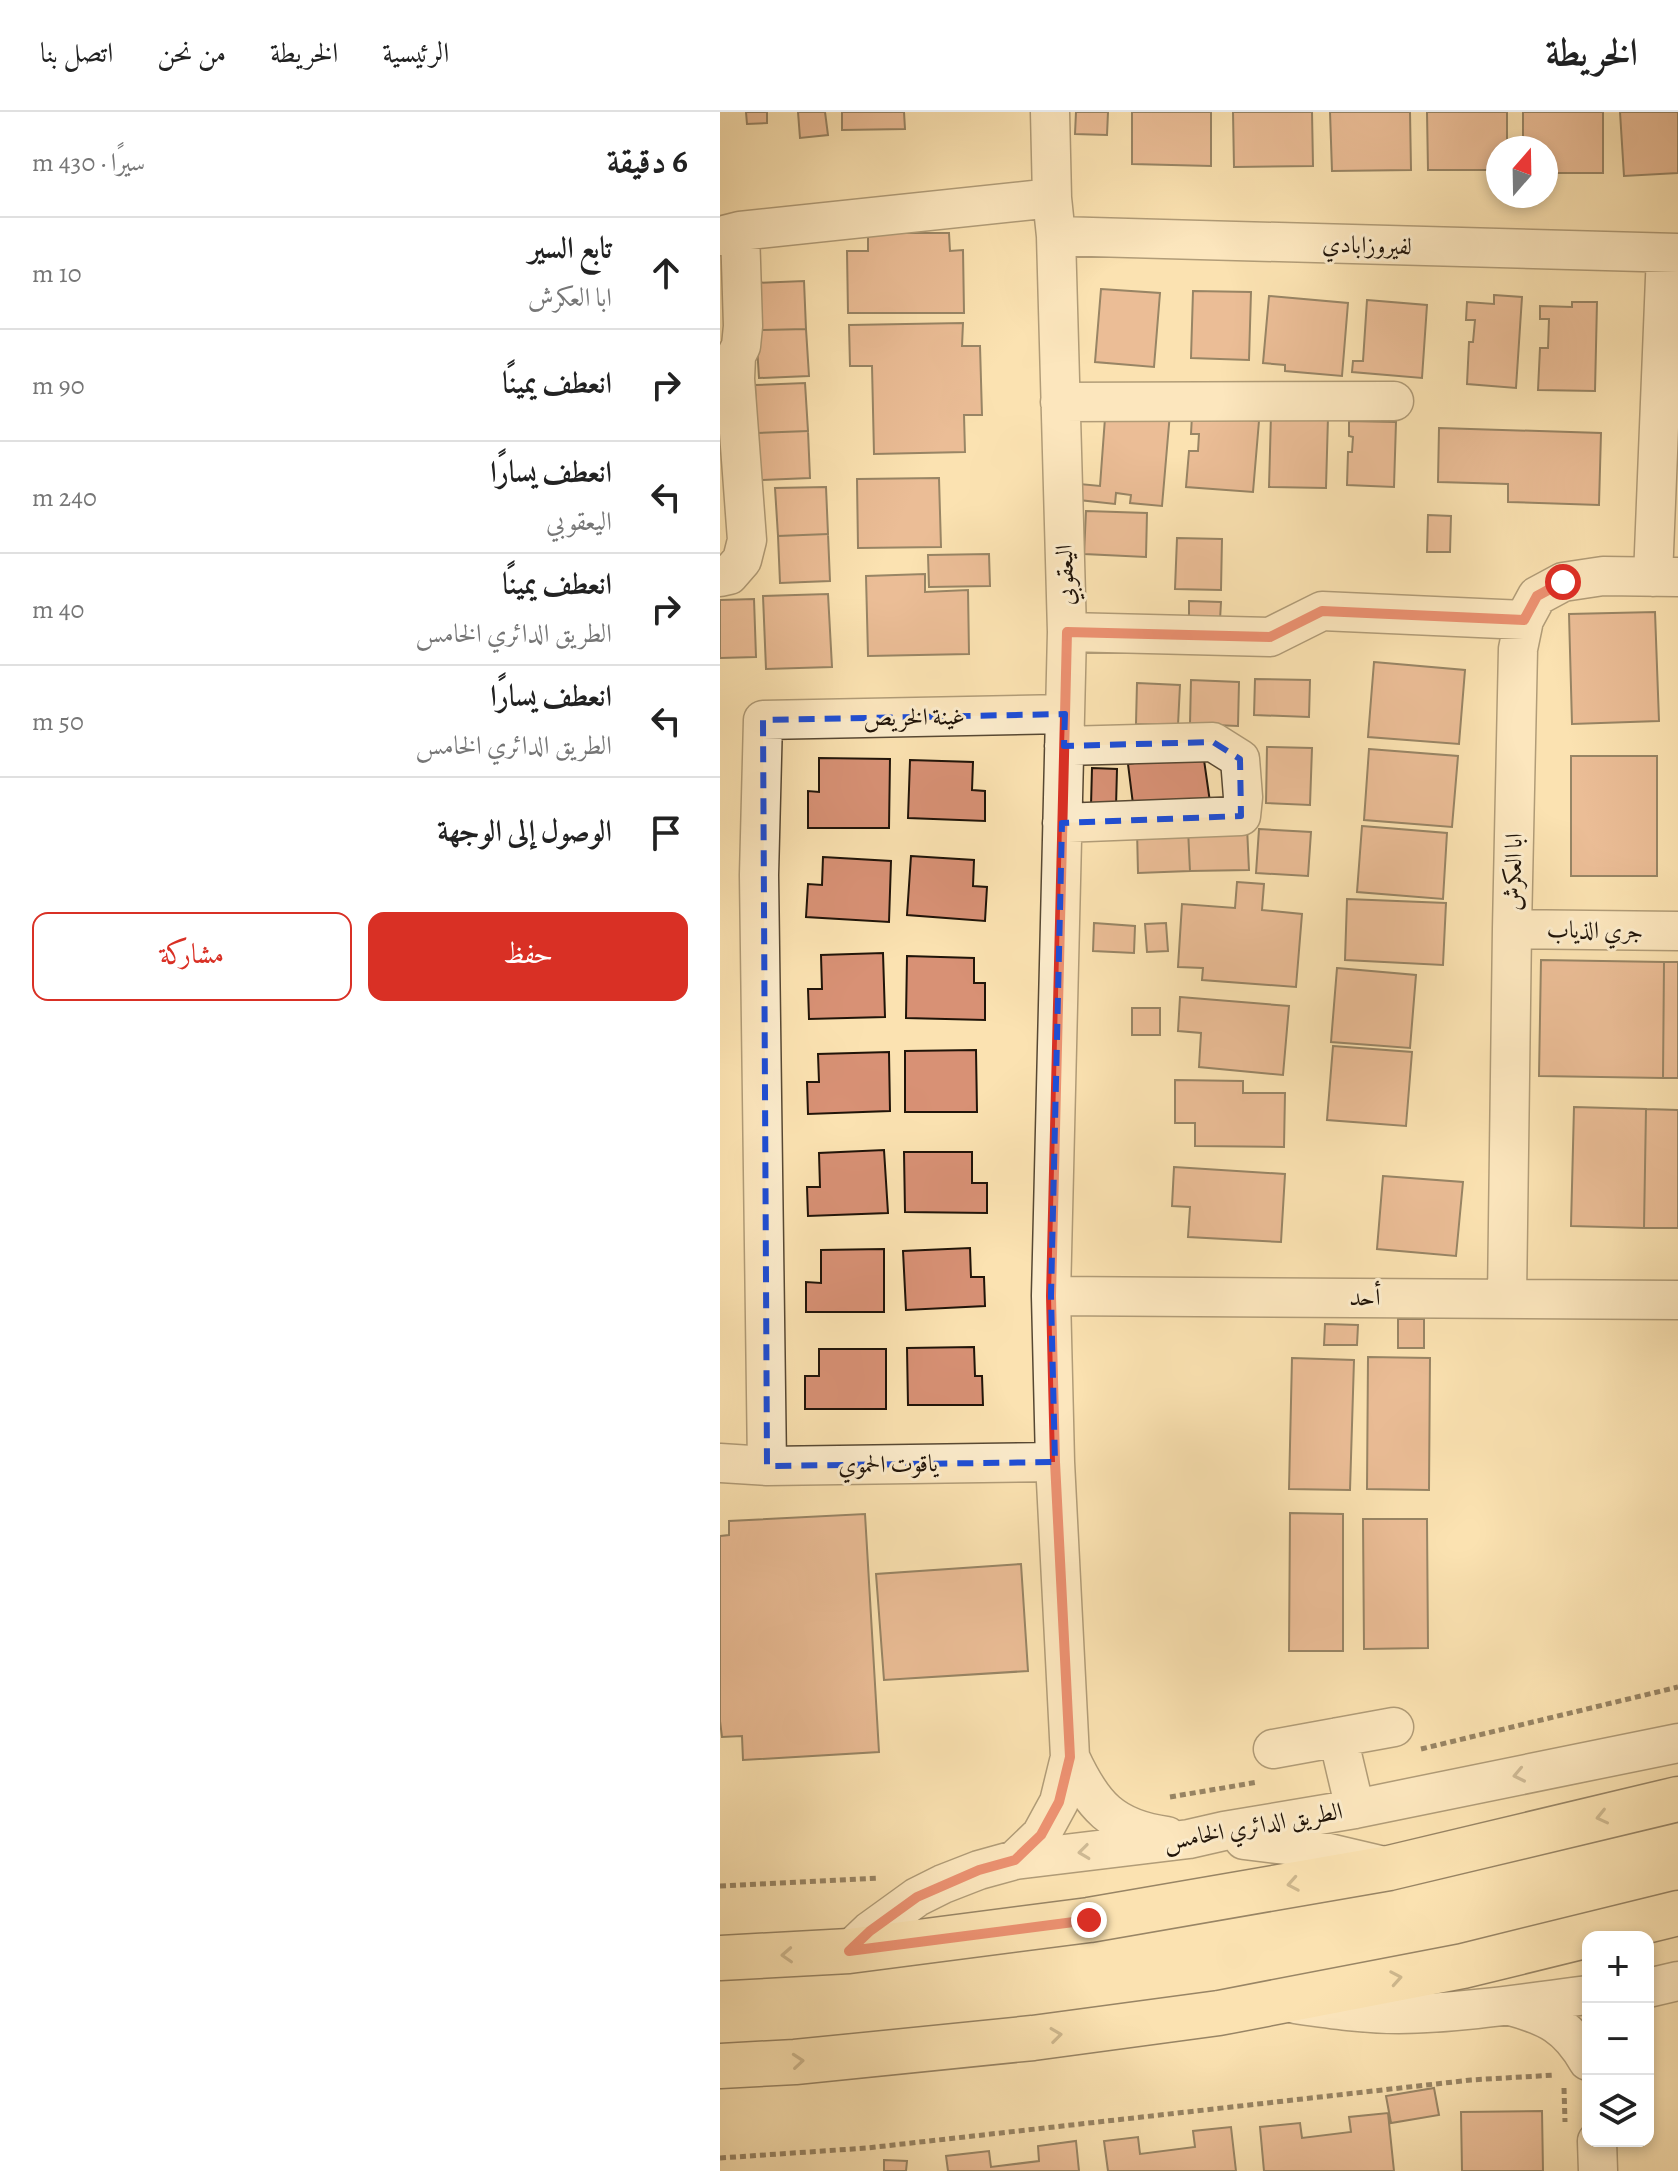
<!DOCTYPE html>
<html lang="ar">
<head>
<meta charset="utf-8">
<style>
  :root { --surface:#fff; --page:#f2f2f2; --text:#222; --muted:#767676; --line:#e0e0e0; --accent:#d93025 }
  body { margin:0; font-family:Alegreya,Amiri,serif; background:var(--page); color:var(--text); direction:rtl }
  .controls { position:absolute; right:24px; bottom:24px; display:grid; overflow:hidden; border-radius:16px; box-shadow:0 4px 12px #0003 }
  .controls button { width:72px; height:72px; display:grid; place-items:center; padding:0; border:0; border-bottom:2px solid var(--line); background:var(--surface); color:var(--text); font:40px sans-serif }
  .compass { position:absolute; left:766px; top:24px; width:72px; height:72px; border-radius:50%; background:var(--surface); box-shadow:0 4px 12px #0003; rotate:20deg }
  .stop { position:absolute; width:24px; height:24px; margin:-18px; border:6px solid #d93025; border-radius:50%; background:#fff }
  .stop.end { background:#d93025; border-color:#fff; box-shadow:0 2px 8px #0008 }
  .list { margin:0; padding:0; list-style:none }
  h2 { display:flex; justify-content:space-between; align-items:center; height:104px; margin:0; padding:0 32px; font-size:34px }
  h2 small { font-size:26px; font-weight:400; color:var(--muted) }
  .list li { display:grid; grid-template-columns:52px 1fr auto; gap:24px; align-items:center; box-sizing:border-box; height:112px; padding:0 32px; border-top:2px solid var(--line) }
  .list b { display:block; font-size:30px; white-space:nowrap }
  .list p { margin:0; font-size:26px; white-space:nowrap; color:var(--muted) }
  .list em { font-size:26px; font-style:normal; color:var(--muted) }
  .actions { display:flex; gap:16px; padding:24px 32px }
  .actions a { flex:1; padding:18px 0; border:2px solid var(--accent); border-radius:16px; text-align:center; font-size:28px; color:var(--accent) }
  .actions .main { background:var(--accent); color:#fff }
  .icon { flex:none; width:44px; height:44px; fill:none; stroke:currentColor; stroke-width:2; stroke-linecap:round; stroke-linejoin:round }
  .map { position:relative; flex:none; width:958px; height:2059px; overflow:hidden; direction:ltr }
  header { display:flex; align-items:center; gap:48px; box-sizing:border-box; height:112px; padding:0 40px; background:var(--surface); border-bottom:2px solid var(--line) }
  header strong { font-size:38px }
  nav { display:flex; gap:44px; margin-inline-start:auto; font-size:28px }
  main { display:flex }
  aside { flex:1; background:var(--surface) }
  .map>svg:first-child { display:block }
  .building { fill:#d89175; stroke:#201409; stroke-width:2 }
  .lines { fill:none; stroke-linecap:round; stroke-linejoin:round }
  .minor-casing { stroke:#574833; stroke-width:41 }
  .major-casing { stroke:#201409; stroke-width:47 }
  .path { stroke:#201409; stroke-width:5; stroke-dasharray:6 4; stroke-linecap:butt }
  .minor { stroke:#fceccc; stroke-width:38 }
  .major { stroke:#fbe2b1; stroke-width:44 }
  .oneway { stroke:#998b74 }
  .oneway2 { stroke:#988565 }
  .route { stroke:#d93025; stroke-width:10 }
  .marked { fill:none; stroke:#1d4ed8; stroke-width:6; stroke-dasharray:16 10; stroke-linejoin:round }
  .labels { text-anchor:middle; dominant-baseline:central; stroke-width:6; stroke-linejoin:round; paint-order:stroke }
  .street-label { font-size:24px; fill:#201409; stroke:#fceccc }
</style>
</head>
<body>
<header>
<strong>الخريطة</strong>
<nav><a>الرئيسية</a><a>الخريطة</a><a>من نحن</a><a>اتصل بنا</a></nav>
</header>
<main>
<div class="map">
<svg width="958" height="2059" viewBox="0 0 958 2059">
  <rect width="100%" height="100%" fill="#fbe2b1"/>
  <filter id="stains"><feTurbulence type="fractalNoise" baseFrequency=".0025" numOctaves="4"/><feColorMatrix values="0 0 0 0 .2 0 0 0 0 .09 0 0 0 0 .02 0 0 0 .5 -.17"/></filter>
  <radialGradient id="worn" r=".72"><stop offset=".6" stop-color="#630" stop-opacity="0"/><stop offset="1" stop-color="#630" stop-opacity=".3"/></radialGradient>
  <path class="building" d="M 26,0 L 47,0 L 47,11 L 27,12 Z
    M 78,0 L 105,0 L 108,23 L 80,26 Z
    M 122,0 L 184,0 L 185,17 L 122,18 Z
    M 356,0 L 388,0 L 387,23 L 355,22 Z
    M 412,0 L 491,0 L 491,54 L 412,52 Z
    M 513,0 L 592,0 L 593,54 L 514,55 Z
    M 610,0 L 690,0 L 691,58 L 612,59 Z
    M 707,0 L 787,0 L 787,36 L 778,36 L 778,58 L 708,58 Z
    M 803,0 L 883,0 L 883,61 L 826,61 L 826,36 L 803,36 Z
    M 900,0 L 958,0 L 958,61 L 904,64 Z
    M 148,121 L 229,121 L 230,139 L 243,138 L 244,201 L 128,201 L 127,139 L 148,139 Z
    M 84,169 L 86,217 L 36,218 L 34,171 Z
    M 381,177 L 440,181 L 434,255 L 375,250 Z
    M 473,179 L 531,180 L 529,248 L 471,246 Z
    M 774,183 L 802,185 L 796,276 L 747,272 L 749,230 L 753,230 L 755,208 L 746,208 L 747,190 L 774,192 Z
    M 549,184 L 628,191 L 622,264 L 565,259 L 565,253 L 543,251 Z
    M 647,188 L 707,193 L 702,266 L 632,260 L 633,249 L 643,249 Z
    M 852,190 L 877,190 L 875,279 L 818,278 L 820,236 L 828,236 L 829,207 L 820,207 L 820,194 L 852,195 Z
    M 243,211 L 242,234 L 260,234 L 262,303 L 244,303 L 245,340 L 154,342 L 152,254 L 130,254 L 129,213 Z
    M 86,217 L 89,264 L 39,266 L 36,218 Z
    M 85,271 L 88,319 L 37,321 L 35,273 Z
    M 421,298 L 450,301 L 442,394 L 410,391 L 411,383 L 396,381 L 395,392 L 359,388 L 360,372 L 380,374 L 385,306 L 420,309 Z
    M 472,303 L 539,309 L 533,380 L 466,375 L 469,339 L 478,339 L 479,322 L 471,322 Z
    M 551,303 L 608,305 L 606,376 L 549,375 Z
    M 629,309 L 676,310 L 674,375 L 627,373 L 628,340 L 632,340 L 633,325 L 629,324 Z
    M 719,316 L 881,321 L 879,393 L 788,390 L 788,372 L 718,370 Z
    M 88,319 L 90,366 L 40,368 L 37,321 Z
    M 219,366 L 221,435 L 138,436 L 137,367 Z
    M 106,375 L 108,422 L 58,424 L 55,376 Z
    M 366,399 L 427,401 L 426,445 L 364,442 Z
    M 708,403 L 731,404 L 730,440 L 707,440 Z
    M 108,422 L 110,469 L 60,471 L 58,424 Z
    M 457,426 L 502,427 L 501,478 L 455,477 Z
    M 269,442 L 270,474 L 209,475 L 208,443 Z
    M 205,462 L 205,480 L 248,478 L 249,542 L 148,544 L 146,464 Z
    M 108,482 L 112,555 L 46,557 L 43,484 Z
    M 34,487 L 36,545 L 0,546 L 0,488 Z
    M 469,489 L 501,490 L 500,508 L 469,507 Z
    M 935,500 L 939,609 L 852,612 L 849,502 Z
    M 654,550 L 745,558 L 739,632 L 648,625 Z
    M 535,567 L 590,568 L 589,605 L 534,603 Z
    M 471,568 L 519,570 L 518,614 L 470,612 Z
    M 417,571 L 460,573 L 458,613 L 416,612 Z
    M 547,635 L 592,636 L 590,693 L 546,691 Z
    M 649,637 L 738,644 L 732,715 L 644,708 Z
    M 483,641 L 490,690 L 414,700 L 408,652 Z
    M 851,644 L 937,644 L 937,764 L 851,764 Z
    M 99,646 L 170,647 L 169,716 L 88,716 L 88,679 L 99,680 Z
    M 190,648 L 253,650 L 252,678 L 265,679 L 265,709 L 188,706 Z
    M 372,656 L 397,657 L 396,695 L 371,694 Z
    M 642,714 L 727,721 L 723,787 L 637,780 Z
    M 527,715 L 529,758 L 470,759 L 468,717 Z
    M 468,717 L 470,759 L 418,761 L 417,718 Z
    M 539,717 L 591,720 L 588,764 L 536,761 Z
    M 191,744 L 254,748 L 253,774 L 267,775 L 265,809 L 187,803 Z
    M 103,745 L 171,749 L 169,810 L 86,805 L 88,772 L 102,773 Z
    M 517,770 L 544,772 L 542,798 L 582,802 L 576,875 L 482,868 L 483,856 L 458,855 L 462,792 L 515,796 Z
    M 627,787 L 726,791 L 723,853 L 625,848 Z
    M 374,811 L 415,814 L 414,841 L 373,839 Z
    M 446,811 L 448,839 L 427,840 L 425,812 Z
    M 163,841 L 165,905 L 89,907 L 88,877 L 102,877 L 101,843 Z
    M 187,844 L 254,846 L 254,871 L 265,871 L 265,908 L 186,906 Z
    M 821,848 L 944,850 L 943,966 L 819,964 Z
    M 944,850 L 958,850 L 958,966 L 943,966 Z
    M 617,856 L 696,863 L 690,936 L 611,930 Z
    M 460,885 L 569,894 L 563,963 L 479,955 L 481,921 L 458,919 Z
    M 412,896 L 440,896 L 440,923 L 412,923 Z
    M 613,934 L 692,940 L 686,1014 L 607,1008 Z
    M 256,938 L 257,1000 L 185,1000 L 185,939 Z
    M 169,940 L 170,999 L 88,1002 L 87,970 L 99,970 L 98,942 Z
    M 455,968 L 523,969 L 523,981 L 565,981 L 564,1035 L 475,1034 L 475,1011 L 455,1011 Z
    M 854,995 L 926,997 L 924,1116 L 851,1114 Z
    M 926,997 L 958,998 L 958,1116 L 924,1116 Z
    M 164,1038 L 168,1101 L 88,1104 L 87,1075 L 100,1075 L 99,1041 Z
    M 184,1040 L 252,1040 L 252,1071 L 267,1071 L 267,1101 L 185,1100 Z
    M 454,1055 L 565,1062 L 561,1130 L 468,1125 L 470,1095 L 452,1094 Z
    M 663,1064 L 743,1070 L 736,1144 L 657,1137 Z
    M 250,1136 L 251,1165 L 264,1165 L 265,1194 L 186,1198 L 183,1139 Z
    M 164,1137 L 164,1200 L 86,1200 L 86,1170 L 101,1171 L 101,1138 Z
    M 678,1207 L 704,1207 L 704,1236 L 678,1236 Z
    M 605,1212 L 638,1213 L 637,1233 L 604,1233 Z
    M 254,1235 L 255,1264 L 262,1264 L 263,1293 L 188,1293 L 187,1236 Z
    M 99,1237 L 166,1237 L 166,1297 L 85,1297 L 85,1264 L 99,1264 Z
    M 648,1245 L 710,1246 L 709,1378 L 647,1377 Z
    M 572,1246 L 634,1248 L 630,1378 L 569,1377 Z
    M 570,1401 L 623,1402 L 623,1539 L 569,1539 Z
    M 145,1402 L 159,1640 L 23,1648 L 22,1624 L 2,1625 L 0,1609 L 0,1424 L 9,1423 L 9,1409 Z
    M 643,1407 L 707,1407 L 708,1536 L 644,1537 Z
    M 301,1452 L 308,1559 L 164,1568 L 156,1462 Z
    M 714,1976 L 719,2003 L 671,2011 L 666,1984 Z
    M 822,1999 L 823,2059 L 742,2059 L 741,2000 Z
    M 668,2001 L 674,2059 L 544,2059 L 540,2015 L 580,2011 L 582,2026 L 631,2020 L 629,2005 Z
    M 511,2015 L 516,2059 L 388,2059 L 384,2029 L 418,2025 L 420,2042 L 475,2035 L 473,2019 Z
    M 356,2029 L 359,2059 L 228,2059 L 226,2044 L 269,2039 L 271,2055 L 319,2049 L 318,2034 Z
    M 164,2048 L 187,2049 L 186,2059 L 164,2059 Z"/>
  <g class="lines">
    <defs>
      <path id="minor" d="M 0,124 L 20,119 L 332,86
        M 336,124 L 958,141
        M 340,290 L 674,289
        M 0,465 L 9,463 L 22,448 L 27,428 L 15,267 L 16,244 L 21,234 L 23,214 L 20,119
        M 933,465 L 946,141
        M 347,520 L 550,525 L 602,499 L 804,508
        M 342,711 L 521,704 L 523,685 L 520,647 L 493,630 L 344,634
        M 792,817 L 958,819
        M 331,1184 L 958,1188
        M 787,1186 L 792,817 L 798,537 L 804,508 L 817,484 L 843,470 L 883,464 L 958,465
        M 0,1351 L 47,1354 L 335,1350
        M 47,1354 L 39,763 L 43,608 L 345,602
        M 618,1625 L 635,1697
        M 553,1637 L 674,1615
        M 350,1645 C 372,1693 392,1717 447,1724
        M 524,1728 L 583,1735 L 664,1754
        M 295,1748 L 321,1723 L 339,1690 L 350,1645 L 335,1350 L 331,1184 L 347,520 L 336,124 L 332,86 L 330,0
        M 129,1839 L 150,1819 L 197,1785 L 223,1772 L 259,1758 L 295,1748 L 469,1727 L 504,1719 L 635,1697 L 958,1631
        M 928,1876 L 958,1869
        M 575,1892 C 610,1897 644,1902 679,1902 C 742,1901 805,1891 868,1883
        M 790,1894 C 828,1904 848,1914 868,1949
        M 877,2029 L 878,2059"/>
      <path id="major" d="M 0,1846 L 129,1839 L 369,1808 L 669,1756 L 958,1687
        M 0,1954 L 75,1950 L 313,1926 L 499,1901 L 743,1854 L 958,1801"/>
    </defs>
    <use href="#minor" class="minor-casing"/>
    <use href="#major" class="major-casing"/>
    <path class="path" d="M 701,1637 L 958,1575
      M 450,1685 L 538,1670
      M 0,1774 L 159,1766
      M 844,1976 L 845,2010
      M 0,2046 L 147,2036 L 751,1968 L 835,1963"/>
    <use href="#minor" class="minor"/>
    <use href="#major" class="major"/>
  </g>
  <defs><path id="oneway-chevron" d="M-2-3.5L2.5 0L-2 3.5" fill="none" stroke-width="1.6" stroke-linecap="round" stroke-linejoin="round" transform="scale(2)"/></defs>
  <g class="oneway">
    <use href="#oneway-chevron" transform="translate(799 1663) rotate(168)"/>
    <use href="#oneway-chevron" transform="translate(364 1740) rotate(173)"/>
  </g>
  <g class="oneway2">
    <use href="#oneway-chevron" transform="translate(882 1705) rotate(167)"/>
    <use href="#oneway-chevron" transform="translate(573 1772) rotate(170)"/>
    <use href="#oneway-chevron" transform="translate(67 1843) rotate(177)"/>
    <use href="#oneway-chevron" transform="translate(676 1866) rotate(-10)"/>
    <use href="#oneway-chevron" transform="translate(336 1923) rotate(-7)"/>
    <use href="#oneway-chevron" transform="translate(78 1949) rotate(-5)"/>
  </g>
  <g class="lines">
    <path class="route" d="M 369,1808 L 129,1839 L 150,1819 L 197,1785 L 259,1758 L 295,1748 L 321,1723 L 339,1690 L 350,1645 L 335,1350 L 331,1184 L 347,520 L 550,525 L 602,499 L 804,508 L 817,484 L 843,470"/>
  </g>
  <path d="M0 0H958V2059H0ZM 345,602 L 344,634 L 493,630 L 520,647 L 521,704 L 342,711 L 331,1184 L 335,1350 L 47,1354 L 43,608 Z" fill="#fbe2b1" fill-opacity=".55" fill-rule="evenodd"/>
  <path class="marked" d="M 345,602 L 344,634 L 493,630 L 520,647 L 521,704 L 342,711 L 331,1184 L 335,1350 L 47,1354 L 43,608 Z"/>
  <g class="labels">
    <g class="street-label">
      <text transform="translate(647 133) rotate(2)">لفيروزابادي</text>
      <text transform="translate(345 463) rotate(-92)">اليعقوبي</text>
      <text transform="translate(194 605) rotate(-1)">غينة الخريص</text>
      <text transform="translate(793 760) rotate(-89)">ابا العكرش</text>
      <text transform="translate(875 818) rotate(1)">جري الذياب</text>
      <text x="645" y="1185">أحد</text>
      <text transform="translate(168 1352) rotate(-1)">ياقوت الحموي</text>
      <text transform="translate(533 1714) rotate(-10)">الطريق الدائري الخامس</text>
    </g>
  </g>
  <rect width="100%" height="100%" filter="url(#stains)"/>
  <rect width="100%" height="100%" fill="url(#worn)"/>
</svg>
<div class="controls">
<button>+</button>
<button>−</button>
<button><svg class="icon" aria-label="layers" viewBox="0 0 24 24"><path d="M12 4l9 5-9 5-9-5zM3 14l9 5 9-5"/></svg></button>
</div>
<svg class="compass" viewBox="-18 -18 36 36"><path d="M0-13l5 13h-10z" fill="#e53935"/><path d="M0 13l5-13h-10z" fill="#767676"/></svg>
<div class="stop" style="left:843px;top:470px"></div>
<div class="stop end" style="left:369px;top:1808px"></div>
</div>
<aside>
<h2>6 دقيقة<small>سيرًا · 430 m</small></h2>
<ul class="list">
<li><svg class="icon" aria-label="ahead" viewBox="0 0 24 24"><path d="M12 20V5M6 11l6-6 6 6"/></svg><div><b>تابع السير</b><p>ابا العكرش</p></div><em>10 m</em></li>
<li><svg class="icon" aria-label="right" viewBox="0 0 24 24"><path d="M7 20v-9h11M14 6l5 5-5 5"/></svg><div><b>انعطف يمينًا</b></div><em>90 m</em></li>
<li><svg class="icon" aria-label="left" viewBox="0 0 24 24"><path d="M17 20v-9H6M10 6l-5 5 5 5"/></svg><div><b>انعطف يسارًا</b><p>اليعقوبي</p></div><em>240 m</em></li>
<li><svg class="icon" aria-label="right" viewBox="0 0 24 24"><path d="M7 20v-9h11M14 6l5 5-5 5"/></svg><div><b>انعطف يمينًا</b><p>الطريق الدائري الخامس</p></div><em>40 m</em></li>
<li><svg class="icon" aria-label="left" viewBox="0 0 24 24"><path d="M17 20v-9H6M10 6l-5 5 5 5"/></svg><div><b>انعطف يسارًا</b><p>الطريق الدائري الخامس</p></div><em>50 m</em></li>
<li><svg class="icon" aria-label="arrive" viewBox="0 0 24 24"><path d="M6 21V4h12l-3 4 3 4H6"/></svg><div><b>الوصول إلى الوجهة</b></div></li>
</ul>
<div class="actions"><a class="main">حفظ</a><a>مشاركة</a></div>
</aside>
</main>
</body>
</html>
